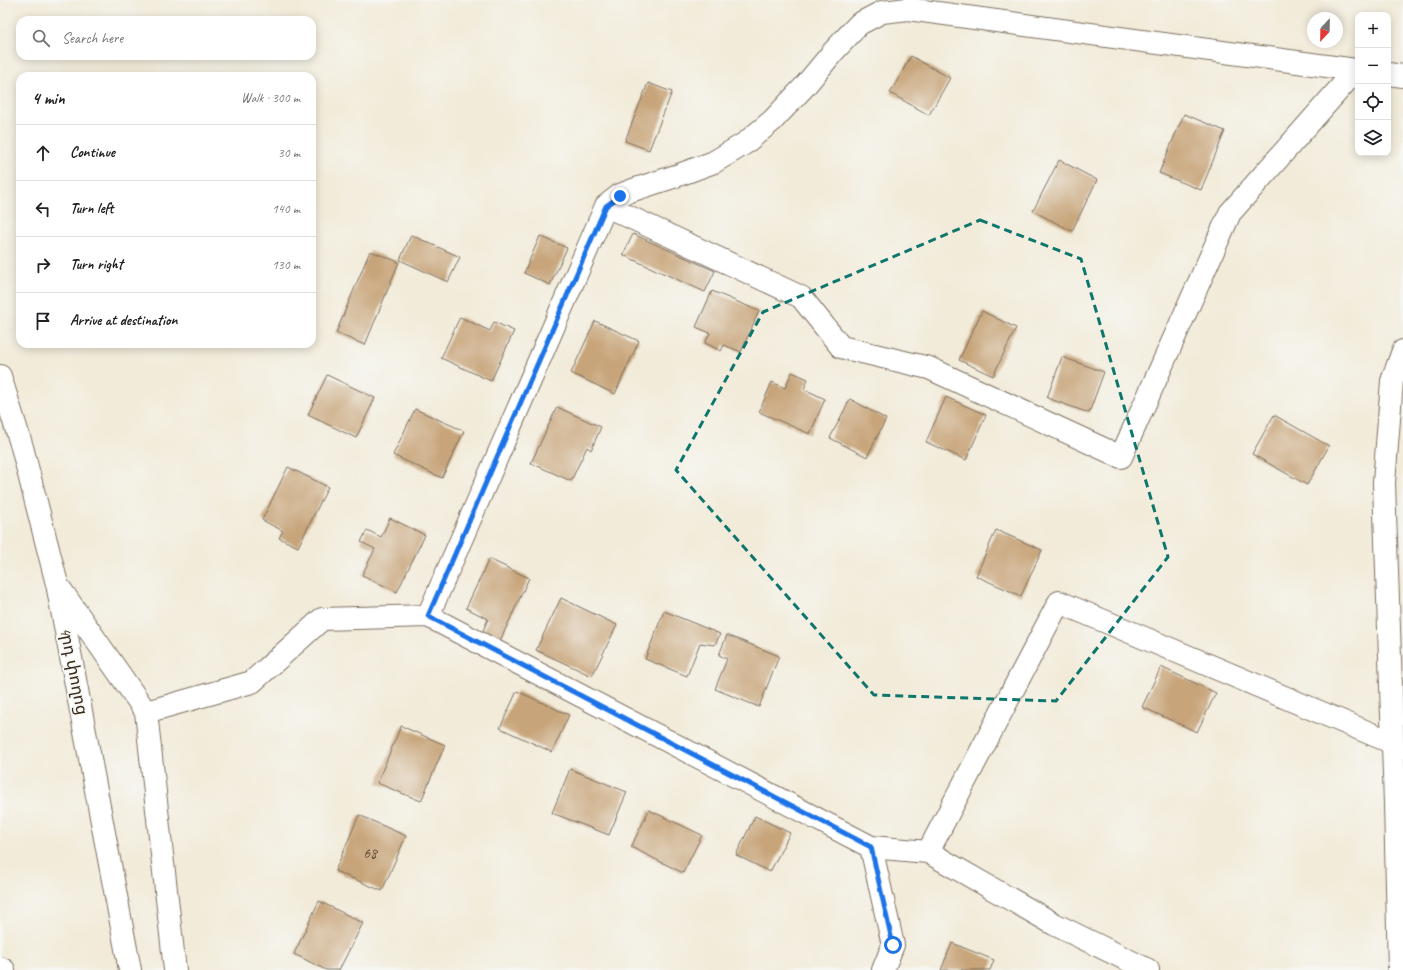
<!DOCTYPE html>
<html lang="en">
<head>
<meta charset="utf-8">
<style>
  :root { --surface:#fff; --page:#f6f6f6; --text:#202124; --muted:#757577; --line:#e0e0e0 }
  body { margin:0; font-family:Caveat,"Noto Sans Armenian",sans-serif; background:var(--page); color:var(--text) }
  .controls { position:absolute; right:12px; top:12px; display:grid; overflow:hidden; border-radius:8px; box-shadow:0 2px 10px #0003 }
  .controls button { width:36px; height:36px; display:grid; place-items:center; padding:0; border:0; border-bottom:1px solid var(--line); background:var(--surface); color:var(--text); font:20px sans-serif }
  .compass { position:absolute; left:1307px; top:12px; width:36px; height:36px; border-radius:50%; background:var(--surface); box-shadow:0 2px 10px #0003; rotate:202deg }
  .stop { position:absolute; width:12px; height:12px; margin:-9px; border:3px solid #1a73e8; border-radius:50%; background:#fff }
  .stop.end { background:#1a73e8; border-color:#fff; box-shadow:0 1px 4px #0008 }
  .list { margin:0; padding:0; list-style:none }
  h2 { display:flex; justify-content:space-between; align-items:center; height:52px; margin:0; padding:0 16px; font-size:17px }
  h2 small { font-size:13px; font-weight:400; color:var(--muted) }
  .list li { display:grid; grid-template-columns:26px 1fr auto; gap:12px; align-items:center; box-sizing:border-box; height:56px; padding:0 16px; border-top:1px solid var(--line) }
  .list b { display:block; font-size:15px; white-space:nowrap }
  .list em { font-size:13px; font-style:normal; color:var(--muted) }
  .icon { flex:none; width:22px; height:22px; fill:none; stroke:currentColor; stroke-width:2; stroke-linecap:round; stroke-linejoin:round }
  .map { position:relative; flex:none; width:1403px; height:970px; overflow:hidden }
  .search { position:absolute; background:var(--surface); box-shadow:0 2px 10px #0003; left:16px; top:16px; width:300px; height:44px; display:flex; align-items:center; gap:10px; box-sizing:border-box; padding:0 14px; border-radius:12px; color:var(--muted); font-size:15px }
  .panel { position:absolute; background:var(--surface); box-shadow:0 2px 10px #0003; left:16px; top:72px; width:300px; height:276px; border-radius:12px }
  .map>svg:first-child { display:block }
  .building { fill:#c7a479 }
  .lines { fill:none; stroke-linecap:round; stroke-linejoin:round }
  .minor-casing { stroke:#7b6e5f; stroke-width:24 }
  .minor { stroke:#fff; stroke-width:22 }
  .route { stroke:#1a73e8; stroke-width:5 }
  .marked { fill:none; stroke:#0f766e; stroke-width:3; stroke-dasharray:8 5; stroke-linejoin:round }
  .labels { text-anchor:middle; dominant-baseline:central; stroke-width:3.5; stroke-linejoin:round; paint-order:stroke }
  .number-label { font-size:15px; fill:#5e4835 }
  .street-label { font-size:17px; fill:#3b2a1e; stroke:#f6f6f2 }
</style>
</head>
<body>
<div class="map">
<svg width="1403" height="970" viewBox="0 0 1403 970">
  <rect width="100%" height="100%" fill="#f6f6f2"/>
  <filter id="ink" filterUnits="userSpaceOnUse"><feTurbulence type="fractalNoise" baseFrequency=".025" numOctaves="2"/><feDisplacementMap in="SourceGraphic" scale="8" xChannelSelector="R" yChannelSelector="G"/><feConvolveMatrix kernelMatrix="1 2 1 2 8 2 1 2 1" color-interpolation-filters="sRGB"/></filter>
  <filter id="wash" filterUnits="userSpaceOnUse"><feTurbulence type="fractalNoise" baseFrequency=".012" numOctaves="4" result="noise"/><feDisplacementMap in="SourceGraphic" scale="16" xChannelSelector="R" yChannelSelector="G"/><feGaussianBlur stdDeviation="0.9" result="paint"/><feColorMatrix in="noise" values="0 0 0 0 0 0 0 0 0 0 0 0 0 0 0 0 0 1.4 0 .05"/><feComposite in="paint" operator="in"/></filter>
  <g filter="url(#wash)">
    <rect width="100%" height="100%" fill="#f2ebd9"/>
    <g id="blocks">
      <path class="building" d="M 911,56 L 950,78 L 929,115 L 890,93 Z
        M 648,83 L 672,92 L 649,150 L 625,141 Z
        M 1184,114 L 1225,131 L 1201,190 L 1159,173 Z
        M 1059,160 L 1097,180 L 1072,231 L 1033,211 Z
        M 633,234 L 715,271 L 705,292 L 623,255 Z
        M 411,235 L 460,257 L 448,282 L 400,260 Z
        M 540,236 L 567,248 L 550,285 L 524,273 Z
        M 370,251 L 399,262 L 365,345 L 336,333 Z
        M 712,291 L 759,311 L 741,352 L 724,345 L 721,351 L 705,343 L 710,333 L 696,327 Z
        M 982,311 L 1016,328 L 993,376 L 959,360 Z
        M 460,317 L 490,331 L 494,322 L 514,331 L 491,381 L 441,358 Z
        M 595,321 L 639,341 L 615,394 L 571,373 Z
        M 1062,357 L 1104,372 L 1089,413 L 1047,398 Z
        M 792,372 L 808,379 L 804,389 L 825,399 L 810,434 L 759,412 L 772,382 L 785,388 Z
        M 327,375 L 375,398 L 356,438 L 308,415 Z
        M 946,397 L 986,415 L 966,460 L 926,442 Z
        M 850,399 L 886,419 L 867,457 L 830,438 Z
        M 557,407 L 601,427 L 591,450 L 587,447 L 571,481 L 531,463 Z
        M 415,409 L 464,431 L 442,478 L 393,455 Z
        M 1274,415 L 1329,446 L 1307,485 L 1252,454 Z
        M 288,467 L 328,487 L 298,547 L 279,538 L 283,531 L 262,520 Z
        M 390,518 L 425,535 L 397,592 L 362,575 L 375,549 L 361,542 L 367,530 L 381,537 Z
        M 996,530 L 1042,550 L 1021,596 L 976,576 Z
        M 489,559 L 529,578 L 500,641 L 482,633 L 488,619 L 466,608 Z
        M 561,598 L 617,625 L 592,676 L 536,650 Z
        M 664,611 L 720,634 L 715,645 L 700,643 L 687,676 L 645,659 Z
        M 727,635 L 779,656 L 759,707 L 715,689 L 727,659 L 719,655 Z
        M 1161,667 L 1216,693 L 1197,732 L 1142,707 Z
        M 517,691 L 569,715 L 552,752 L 500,728 Z
        M 401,726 L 445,745 L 421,801 L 377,783 Z
        M 570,769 L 627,792 L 609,835 L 552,813 Z
        M 649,810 L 702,835 L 683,873 L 631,847 Z
        M 359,815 L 406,836 L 382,891 L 335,871 Z
        M 755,816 L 790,833 L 770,872 L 736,855 Z
        M 319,901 L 363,923 L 339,970 L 326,970 L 294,954 Z
        M 952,943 L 994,960 L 990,970 L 941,970 Z"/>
    </g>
  </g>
  <g filter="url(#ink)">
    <use href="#blocks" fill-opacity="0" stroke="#7b6e5f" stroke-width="1"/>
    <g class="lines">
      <defs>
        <path id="minor" d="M 1388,74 L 1403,76
          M 606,206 L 620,195 L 633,190 L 676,176 L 714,162 L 744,144 L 772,121 L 804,87 L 833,52 L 859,24 L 882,12 L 908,9 L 1356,70
          M 0,376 L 22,447 L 57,584 L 130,970
          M 61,590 L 146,712
          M 428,616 L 606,206 L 801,297 L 841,347 L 929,368 L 1121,457 L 1230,213 L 1356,70 L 1358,70
          M 871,847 L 893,945 L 883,970
          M 928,852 L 1059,602 L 1393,743
          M 0,968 L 4,970
          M 175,970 L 146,712 L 252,682 L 322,619 L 428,616 L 871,847 L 928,852 L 1054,924 L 1148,970
          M 1399,970 L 1395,803 L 1384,483 L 1392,381 L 1403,351"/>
      </defs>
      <use href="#minor" class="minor-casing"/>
      <use href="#minor" class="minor"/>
    </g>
  </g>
  <g class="lines" filter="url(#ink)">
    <path class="route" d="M 620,196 L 606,206 L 428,616 L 871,847 L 893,945"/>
  </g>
  <path class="marked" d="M 980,220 L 1081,259 L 1168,557 L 1056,701 L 874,695 L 676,470 L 763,312 Z"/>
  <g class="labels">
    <g class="number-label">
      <text x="370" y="853">68</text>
    </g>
    <g class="street-label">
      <text transform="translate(74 671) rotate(79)">4րդ փողոց</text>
    </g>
  </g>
</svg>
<div class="controls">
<button>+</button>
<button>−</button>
<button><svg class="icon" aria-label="locate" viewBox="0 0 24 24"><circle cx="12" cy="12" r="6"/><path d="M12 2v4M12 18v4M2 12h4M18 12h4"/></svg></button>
<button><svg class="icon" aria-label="layers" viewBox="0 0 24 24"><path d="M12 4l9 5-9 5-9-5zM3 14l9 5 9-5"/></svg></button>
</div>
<svg class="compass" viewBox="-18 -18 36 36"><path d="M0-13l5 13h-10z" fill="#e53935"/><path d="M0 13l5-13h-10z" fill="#757577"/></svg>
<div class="stop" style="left:893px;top:945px"></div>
<div class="stop end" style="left:620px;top:196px"></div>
<div class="search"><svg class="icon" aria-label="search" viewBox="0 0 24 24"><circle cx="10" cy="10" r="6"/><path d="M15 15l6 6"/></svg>Search here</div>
<section class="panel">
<h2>4 min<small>Walk · 300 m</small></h2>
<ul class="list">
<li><svg class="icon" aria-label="ahead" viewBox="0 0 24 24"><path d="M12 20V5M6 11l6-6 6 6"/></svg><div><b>Continue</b></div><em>30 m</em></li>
<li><svg class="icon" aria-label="left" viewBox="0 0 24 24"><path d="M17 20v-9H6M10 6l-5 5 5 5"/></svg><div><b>Turn left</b></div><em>140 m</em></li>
<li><svg class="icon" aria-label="right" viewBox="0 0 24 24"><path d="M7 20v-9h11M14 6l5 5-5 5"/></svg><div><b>Turn right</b></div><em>130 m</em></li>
<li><svg class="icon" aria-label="arrive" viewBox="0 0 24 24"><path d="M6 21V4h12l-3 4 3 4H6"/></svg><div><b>Arrive at destination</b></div></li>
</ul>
</section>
</div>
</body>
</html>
